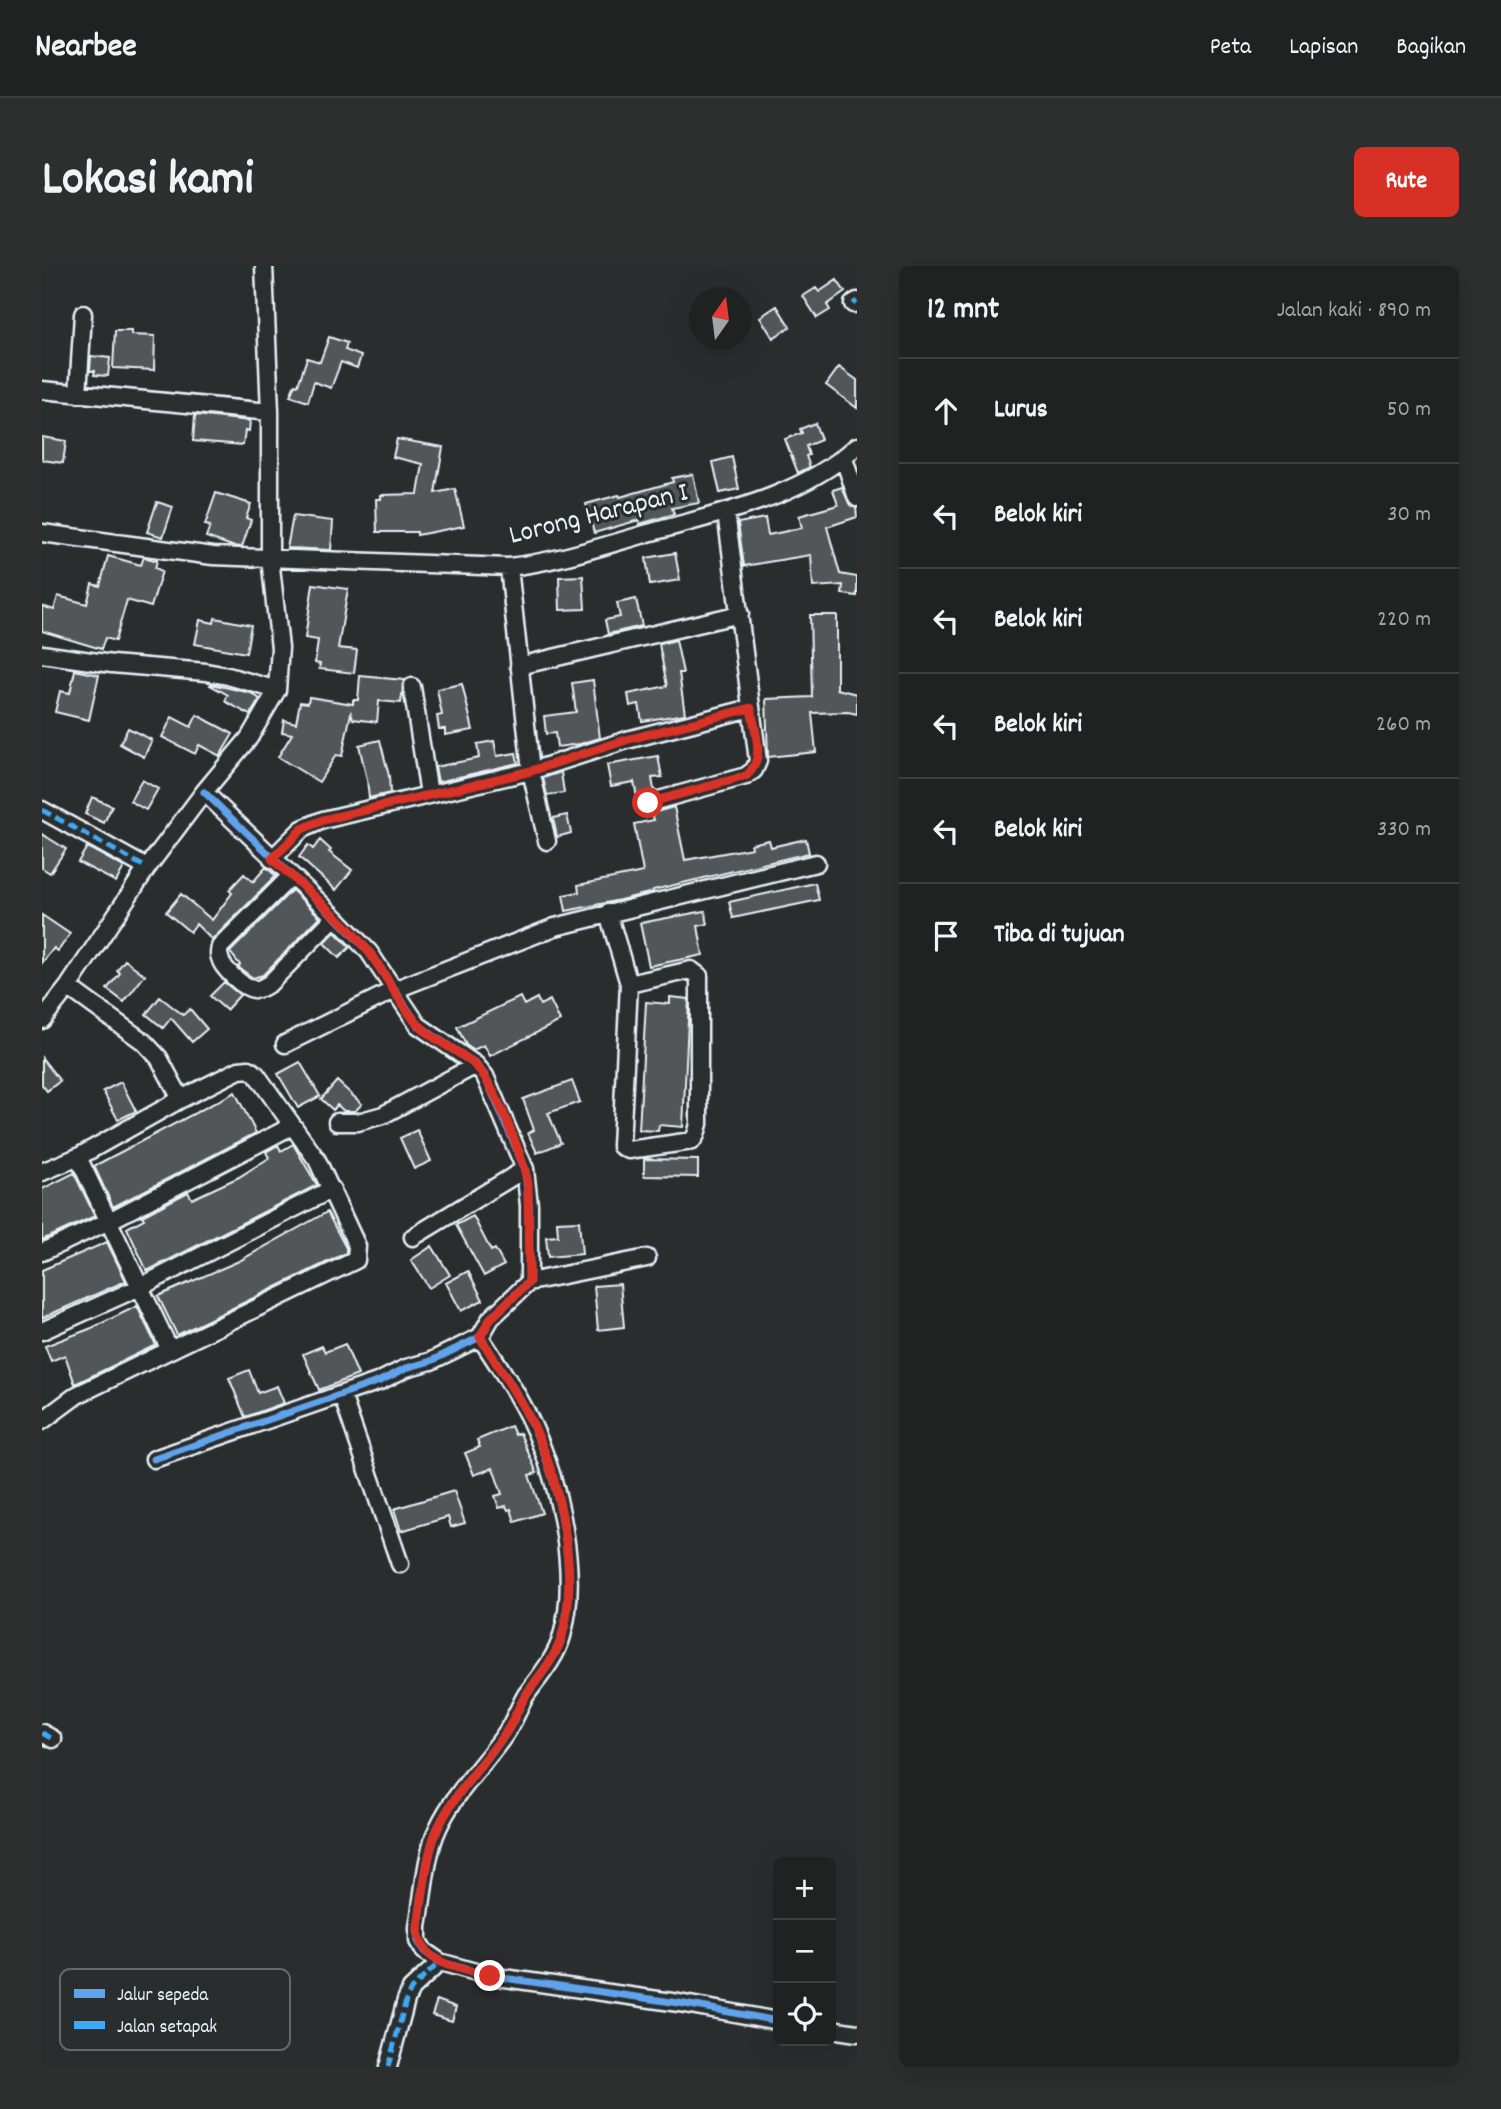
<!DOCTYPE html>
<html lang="id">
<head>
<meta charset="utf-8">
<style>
  :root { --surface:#202222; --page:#2d2f2f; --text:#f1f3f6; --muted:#a2a4a5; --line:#3d3f40; --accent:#d93025 }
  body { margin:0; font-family:Dekko,sans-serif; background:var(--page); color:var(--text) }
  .controls { position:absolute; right:21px; bottom:21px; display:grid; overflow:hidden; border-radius:10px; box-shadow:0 7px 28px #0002 }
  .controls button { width:63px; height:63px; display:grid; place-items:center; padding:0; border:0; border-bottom:2px solid var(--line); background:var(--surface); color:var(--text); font:35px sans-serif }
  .compass { position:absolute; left:647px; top:21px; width:63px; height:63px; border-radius:50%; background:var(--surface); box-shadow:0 7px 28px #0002; rotate:14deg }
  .stop { position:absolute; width:21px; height:21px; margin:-16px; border:5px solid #d93025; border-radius:50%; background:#fff }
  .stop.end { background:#d93025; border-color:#fff; box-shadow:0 2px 7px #0008 }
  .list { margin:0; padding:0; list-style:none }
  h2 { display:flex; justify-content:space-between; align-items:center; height:91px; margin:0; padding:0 28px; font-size:30px }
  h2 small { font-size:23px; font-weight:400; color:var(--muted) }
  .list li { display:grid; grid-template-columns:46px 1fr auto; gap:21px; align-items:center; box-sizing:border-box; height:105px; padding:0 28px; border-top:2px solid var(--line) }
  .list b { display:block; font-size:26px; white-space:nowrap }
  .list em { font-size:23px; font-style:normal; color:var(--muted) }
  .icon { flex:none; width:38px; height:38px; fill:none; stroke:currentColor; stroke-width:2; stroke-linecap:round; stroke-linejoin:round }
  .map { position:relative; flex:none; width:815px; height:1801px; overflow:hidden; border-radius:10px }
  header { display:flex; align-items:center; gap:42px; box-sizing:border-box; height:98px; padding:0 35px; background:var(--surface); border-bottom:2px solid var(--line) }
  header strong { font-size:33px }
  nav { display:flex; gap:38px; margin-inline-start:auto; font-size:24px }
  .intro { display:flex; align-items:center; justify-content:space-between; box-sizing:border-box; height:168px; padding:0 42px }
  h1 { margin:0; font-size:49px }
  .button { padding:18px 32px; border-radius:10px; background:var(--accent); color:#fff; font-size:24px; font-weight:700 }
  main { display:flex; gap:42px; padding:0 42px }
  aside { flex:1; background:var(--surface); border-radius:10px; box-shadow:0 7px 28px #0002 }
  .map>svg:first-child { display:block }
  .building { fill:#535759; stroke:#e8f1f8; stroke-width:2 }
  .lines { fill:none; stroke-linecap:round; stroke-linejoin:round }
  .street-casing { stroke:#e8f1f8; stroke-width:21 }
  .street { stroke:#2a2d2e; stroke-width:16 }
  .quiet { stroke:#3fa9f5; stroke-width:5; stroke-dasharray:10 5; stroke-linecap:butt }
  .cycleway-casing { stroke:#2a2d2e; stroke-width:11 }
  .cycleway { stroke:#60a3ed; stroke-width:7 }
  .route { stroke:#d93025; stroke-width:9 }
  .labels { text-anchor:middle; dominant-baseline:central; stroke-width:6; stroke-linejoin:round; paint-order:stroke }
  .street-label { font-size:28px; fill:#e8f1f8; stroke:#2a2d2e }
  .key { fill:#2a2d2e; stroke:#63686b; stroke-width:2 }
  .key-label { font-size:19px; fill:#e8f1f8 }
</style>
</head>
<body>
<header>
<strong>Nearbee</strong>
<nav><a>Peta</a><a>Lapisan</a><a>Bagikan</a></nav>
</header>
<div class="intro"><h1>Lokasi kami</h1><a class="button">Rute</a></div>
<main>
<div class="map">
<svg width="815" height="1801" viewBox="0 0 815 1801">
  <rect width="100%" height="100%" fill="#2a2d2e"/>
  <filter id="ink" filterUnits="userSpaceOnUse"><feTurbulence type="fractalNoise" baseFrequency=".0143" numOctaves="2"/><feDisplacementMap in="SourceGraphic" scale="14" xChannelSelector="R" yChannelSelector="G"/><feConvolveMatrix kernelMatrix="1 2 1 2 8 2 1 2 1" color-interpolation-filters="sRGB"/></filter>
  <g filter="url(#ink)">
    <path class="building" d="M 795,14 L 803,26 L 785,39 L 788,44 L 775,52 L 761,30 L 774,22 L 777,26 Z
      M 735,40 L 748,61 L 731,72 L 718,51 Z
      M 73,65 L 89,65 L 89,69 L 113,70 L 112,104 L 71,102 Z
      M 287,71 L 305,77 L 303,84 L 319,90 L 315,102 L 299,96 L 289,122 L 272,116 L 266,136 L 248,130 L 253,118 L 256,119 L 265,92 L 278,96 Z
      M 49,90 L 68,92 L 66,110 L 52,109 L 53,105 L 48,105 Z
      M 797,101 L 815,114 L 815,142 L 784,119 Z
      M 153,149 L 208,155 L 207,165 L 203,164 L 201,179 L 151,175 Z
      M 773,157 L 779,174 L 764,180 L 767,189 L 764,190 L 768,201 L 756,207 L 743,173 L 760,167 L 758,163 Z
      M 0,171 L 24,175 L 21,197 L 0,194 Z
      M 355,173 L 401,181 L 393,227 L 413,223 L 422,260 L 375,269 L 375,266 L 335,266 L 334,233 L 339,233 L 339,229 L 376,228 L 381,198 L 351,191 Z
      M 690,191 L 697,223 L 678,227 L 671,196 Z
      M 651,208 L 657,237 L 630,242 L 632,248 L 598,258 L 597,254 L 552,267 L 544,238 L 577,229 L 578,231 L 631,216 L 630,212 Z
      M 800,221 L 808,239 L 814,242 L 815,251 L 785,261 L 798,308 L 815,311 L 815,330 L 800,328 L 801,319 L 771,321 L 769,289 L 702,300 L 696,257 L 723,252 L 726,269 L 760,262 L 757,250 L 796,239 L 791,224 Z
      M 174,227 L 209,238 L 204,252 L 209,254 L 200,281 L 190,280 L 164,271 L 168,260 L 163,259 Z
      M 115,236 L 131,241 L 121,271 L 105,266 Z
      M 251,250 L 291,255 L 289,284 L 245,282 Z
      M 633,287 L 638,314 L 608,319 L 604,292 Z
      M 66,290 L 99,299 L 102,291 L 115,295 L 113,302 L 120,305 L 109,341 L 85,334 L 73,375 L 63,372 L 59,383 L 0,365 L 0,340 L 12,344 L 16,330 L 45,338 L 50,318 L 58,320 Z
      M 541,310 L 543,343 L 518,344 L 517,311 Z
      M 271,318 L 306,323 L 296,382 L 315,384 L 312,407 L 277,403 L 278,398 L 273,397 L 276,374 L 263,372 Z
      M 594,333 L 600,360 L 566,368 L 563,354 L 578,351 L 575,337 Z
      M 768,349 L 795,349 L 795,423 L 815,428 L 815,448 L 806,446 L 770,447 L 774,486 L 726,491 L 724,433 L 770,431 Z
      M 173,352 L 209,359 L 204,387 L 153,378 L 158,354 L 172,357 Z
      M 634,374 L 641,407 L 637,407 L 643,448 L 600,455 L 597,438 L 588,440 L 586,428 L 625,420 L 617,378 Z
      M 33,404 L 57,409 L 47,454 L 13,446 L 18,425 L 28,427 Z
      M 318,410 L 362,414 L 359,437 L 337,435 L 335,456 L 311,453 L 309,447 L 300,490 L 294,489 L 277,516 L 236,491 L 250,468 L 240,466 L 242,454 L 254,457 L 258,436 L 266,437 L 267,431 L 311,438 L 311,434 L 316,434 Z
      M 551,414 L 558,472 L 538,478 L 515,481 L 513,467 L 504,468 L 502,450 L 534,446 L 530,417 Z
      M 169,418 L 209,427 L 218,433 L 208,449 L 183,435 L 186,429 L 168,419 Z
      M 420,418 L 431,464 L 403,469 L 403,463 L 397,463 L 395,450 L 400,449 L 395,423 Z
      M 155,449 L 191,468 L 178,490 L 157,479 L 153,488 L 120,471 L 130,451 L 149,461 Z
      M 86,462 L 110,474 L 102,491 L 78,478 Z
      M 338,474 L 347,510 L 348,527 L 327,532 L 325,514 L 317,479 Z
      M 452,475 L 455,490 L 474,487 L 476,497 L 396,516 L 393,501 L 437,492 L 435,478 Z
      M 616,490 L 620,511 L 610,512 L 612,524 L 595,531 L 592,516 L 569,520 L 565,499 Z
      M 519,506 L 522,527 L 505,529 L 501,512 Z
      M 100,514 L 116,523 L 104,544 L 88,535 Z
      M 50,531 L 70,540 L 62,557 L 43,548 Z
      M 632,541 L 643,594 L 710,582 L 709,578 L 727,574 L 729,581 L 764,573 L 767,587 L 611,624 L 611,626 L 578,634 L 524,645 L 521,629 L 537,626 L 536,619 L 601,606 L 592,558 L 612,554 L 610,547 Z
      M 525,549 L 529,567 L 515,571 L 511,552 Z
      M 0,568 L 24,583 L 8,607 L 0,602 Z
      M 278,574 L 289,584 L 287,586 L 310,604 L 294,624 L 257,591 L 266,579 L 271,583 Z
      M 45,581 L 82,601 L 74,616 L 36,596 Z
      M 224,601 L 234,610 L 170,674 L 154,658 L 148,666 L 124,646 L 139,628 L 170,654 L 190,627 L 187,624 L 202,608 L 211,616 Z
      M 773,617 L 777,634 L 691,652 L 687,636 Z
      M 250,624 L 278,651 L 221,709 L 211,712 L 196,701 L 198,699 L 188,686 Z
      M 663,645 L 666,658 L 656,660 L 661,689 L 607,700 L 598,657 Z
      M 0,649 L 28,668 L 16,685 L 12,682 L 0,697 Z
      M 293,666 L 308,681 L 297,692 L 282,677 Z
      M 83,694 L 103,709 L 82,736 L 65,723 L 78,707 L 75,704 Z
      M 182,716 L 198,729 L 184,744 L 168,730 Z
      M 118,731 L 141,749 L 148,743 L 165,763 L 150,776 L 129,752 L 121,762 L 104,748 Z
      M 478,731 L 482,739 L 495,732 L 498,739 L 508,734 L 518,755 L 448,790 L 442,779 L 431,784 L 424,779 L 415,761 Z
      M 628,731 L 647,733 L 641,861 L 617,859 L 616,865 L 597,864 L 604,736 L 628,738 Z
      M 0,792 L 18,815 L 5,825 L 0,819 Z
      M 258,796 L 278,830 L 256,842 L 236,808 Z
      M 295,815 L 320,838 L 313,845 L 302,845 L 295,839 L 291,844 L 279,833 Z
      M 530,815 L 538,836 L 506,847 L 519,877 L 495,887 L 486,867 L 492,864 L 481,833 Z
      M 79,816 L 94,845 L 76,854 L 61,825 Z
      M 193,826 L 214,867 L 71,941 L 52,900 Z
      M 375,864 L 389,895 L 372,903 L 358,872 Z
      M 251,878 L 275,919 L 105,1005 L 85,962 L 102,953 L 100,950 L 146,926 L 150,933 L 197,911 L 227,892 L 224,886 L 236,879 L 239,885 Z
      M 602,893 L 656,894 L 656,911 L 602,910 Z
      M 32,907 L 53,950 L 0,974 L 0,923 Z
      M 285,946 L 304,982 L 304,987 L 135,1069 L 116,1030 L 197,995 Z
      M 431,950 L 449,985 L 453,983 L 462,999 L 442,1010 L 414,959 Z
      M 537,955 L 540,988 L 506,991 L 504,971 L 516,970 L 515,956 Z
      M 65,976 L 84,1015 L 0,1052 L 0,1004 Z
      M 390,980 L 408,1009 L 387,1022 L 369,994 Z
      M 426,1005 L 441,1034 L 419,1045 L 404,1017 Z
      M 578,1018 L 582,1061 L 556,1064 L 552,1020 Z
      M 95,1040 L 114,1079 L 33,1118 L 23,1089 L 9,1095 L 3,1080 L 50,1062 Z
      M 303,1078 L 316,1109 L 277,1124 L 261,1088 L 280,1080 L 283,1086 Z
      M 207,1104 L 216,1127 L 235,1120 L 242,1137 L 203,1151 L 187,1112 Z
      M 469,1160 L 473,1169 L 478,1167 L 495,1207 L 487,1209 L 500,1247 L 473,1256 L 469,1243 L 466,1244 L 464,1240 L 457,1242 L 453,1230 L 460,1228 L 451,1202 L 432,1209 L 423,1187 L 438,1181 L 435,1174 Z
      M 412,1225 L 423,1257 L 409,1261 L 406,1251 L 359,1265 L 352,1243 Z
      M 395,1734 L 414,1741 L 410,1755 L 390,1749 Z"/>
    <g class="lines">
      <defs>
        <path id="street" d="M 811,38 L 815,35
          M 0,124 L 228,146
          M 36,128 L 41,48
          M 802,193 L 815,232
          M 0,267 L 171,290 L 467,301 C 513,296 558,281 603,268 C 675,248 758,232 815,180
          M 467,301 L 489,505 L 505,575
          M 0,388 L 70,398 L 164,406 L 186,410 L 235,424
          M 477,400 L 698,348
          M 370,421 L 387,528
          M 606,537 L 704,510 L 712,504 L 716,495 L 684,246
          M 0,544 L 105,602
          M 230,593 L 260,563 L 281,554 L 489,505 L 585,474 L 709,442
          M 249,610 L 178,681 C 177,685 176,688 178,692 C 180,702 201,722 212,723 C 218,724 223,720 228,717 L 293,651
          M 566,647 L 587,718 L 579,880 L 587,884 L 650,875 L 654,869 L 657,858 L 657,710 L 649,704 L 587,718
          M 0,754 L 26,721 L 105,602 L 162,526 L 207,472 L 235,424 L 238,382 L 228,292 L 228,146 L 222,0
          M 243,778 L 352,724 L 513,661 L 774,597
          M 295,856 L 316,856 L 341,849 L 434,799
          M 36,891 L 128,1084
          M 0,906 L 36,891 L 139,833 L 117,792 L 102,776 L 26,721
          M 371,971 L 483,903
          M 0,986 L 67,955 L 250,860
          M 487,1016 L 605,992
          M 0,1065 L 98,1021 L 290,923
          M 438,1071 C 456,1099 476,1127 490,1158 C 517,1216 538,1307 520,1370 C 514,1392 497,1411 484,1429 C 477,1441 472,1455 464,1467 C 442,1499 413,1526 396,1562 C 384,1587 381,1632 376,1661 L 376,1675 L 382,1685 L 398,1696 L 448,1710 L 637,1737 L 736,1755
          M 300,1129 L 358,1298
          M 0,1155 L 35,1129 L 314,994 L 315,980 L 275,894 L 214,808 L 207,803 L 197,804 L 139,833
          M 112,1193 L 338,1115 L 364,1102 L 389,1095 L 438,1071 L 449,1052 L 487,1016 L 487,939 L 483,903 L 443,810 L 434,799 L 376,759 L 327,686 L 293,651 L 162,526
          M 0,1467 L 11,1473
          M 789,1763 L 815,1767
          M 346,1801 L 364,1734 L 369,1723 L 398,1696"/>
      </defs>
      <use href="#street" class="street-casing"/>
      <use href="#street" class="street"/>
      <path class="quiet" d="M 811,38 L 815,35
        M 0,544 L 105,602
        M 0,1467 L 11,1473
        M 346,1801 L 364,1734 L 369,1723 L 398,1696"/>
      <defs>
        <path id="cycleway" d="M 438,1071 C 456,1099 476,1127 490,1158 C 517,1216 538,1307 520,1370 C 514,1392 497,1411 484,1429 C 477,1441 472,1455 464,1467 C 442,1499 413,1526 396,1562 C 384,1587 381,1632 376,1661 L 376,1675 L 382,1685 L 398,1696 L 448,1710 L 637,1737 L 736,1755
          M 112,1193 L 338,1115 L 364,1102 L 389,1095 L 438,1071 L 449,1052 L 487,1016 L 487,939 L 483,903 L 443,810 L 434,799 L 376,759 L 327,686 L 293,651 L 162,526"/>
      </defs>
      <use href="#cycleway" class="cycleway-casing"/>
      <use href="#cycleway" class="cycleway"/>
    </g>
  </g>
  <g class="lines" filter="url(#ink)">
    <path class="route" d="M 448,1710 C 418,1702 376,1699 376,1661 C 381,1632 384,1587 396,1562 C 413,1526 442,1498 464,1466 C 472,1455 476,1441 484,1429 C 497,1410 514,1392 520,1370 C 538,1309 517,1208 488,1153 C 473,1125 455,1098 438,1071 L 449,1052 L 487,1016 L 486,918 C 481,892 451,813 431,797 C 414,783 390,774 375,757 C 356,736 344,708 327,686 C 299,651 263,623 230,593 L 260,563 L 281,554 L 489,505 L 584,474 L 709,442 C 712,464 725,493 704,510 L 606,537"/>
  </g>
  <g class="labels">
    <g class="street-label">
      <text transform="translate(557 250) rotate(-14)">Lorong Harapan I</text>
    </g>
  </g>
  <rect x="18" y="1703" width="230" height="81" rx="10" class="key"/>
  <rect x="32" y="1723" width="31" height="9" fill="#60a3ed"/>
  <rect x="32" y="1755" width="31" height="8" fill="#3fa9f5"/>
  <g class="key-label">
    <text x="75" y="1734">Jalur sepeda</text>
    <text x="75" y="1766">Jalan setapak</text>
  </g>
</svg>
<div class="controls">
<button>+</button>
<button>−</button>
<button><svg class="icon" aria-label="locate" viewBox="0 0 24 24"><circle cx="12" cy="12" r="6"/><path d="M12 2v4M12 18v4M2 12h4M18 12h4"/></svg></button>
</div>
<svg class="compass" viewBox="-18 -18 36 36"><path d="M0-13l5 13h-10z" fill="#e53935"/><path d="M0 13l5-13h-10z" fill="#a2a4a5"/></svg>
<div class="stop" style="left:606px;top:537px"></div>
<div class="stop end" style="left:448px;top:1710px"></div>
</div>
<aside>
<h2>12 mnt<small>Jalan kaki · 890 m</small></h2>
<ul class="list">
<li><svg class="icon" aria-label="ahead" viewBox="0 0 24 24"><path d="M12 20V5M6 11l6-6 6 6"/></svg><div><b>Lurus</b></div><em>50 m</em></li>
<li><svg class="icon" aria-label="left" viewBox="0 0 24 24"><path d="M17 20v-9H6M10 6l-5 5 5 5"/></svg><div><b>Belok kiri</b></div><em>30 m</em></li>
<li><svg class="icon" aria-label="left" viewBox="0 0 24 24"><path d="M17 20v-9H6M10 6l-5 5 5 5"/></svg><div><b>Belok kiri</b></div><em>220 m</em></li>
<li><svg class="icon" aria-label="left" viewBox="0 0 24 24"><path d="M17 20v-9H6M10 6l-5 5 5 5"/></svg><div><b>Belok kiri</b></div><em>260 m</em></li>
<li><svg class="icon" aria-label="left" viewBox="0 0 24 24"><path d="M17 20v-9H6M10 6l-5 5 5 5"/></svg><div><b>Belok kiri</b></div><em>330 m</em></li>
<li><svg class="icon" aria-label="arrive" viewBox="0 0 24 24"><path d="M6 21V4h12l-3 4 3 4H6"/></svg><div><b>Tiba di tujuan</b></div></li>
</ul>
</aside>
</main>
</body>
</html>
